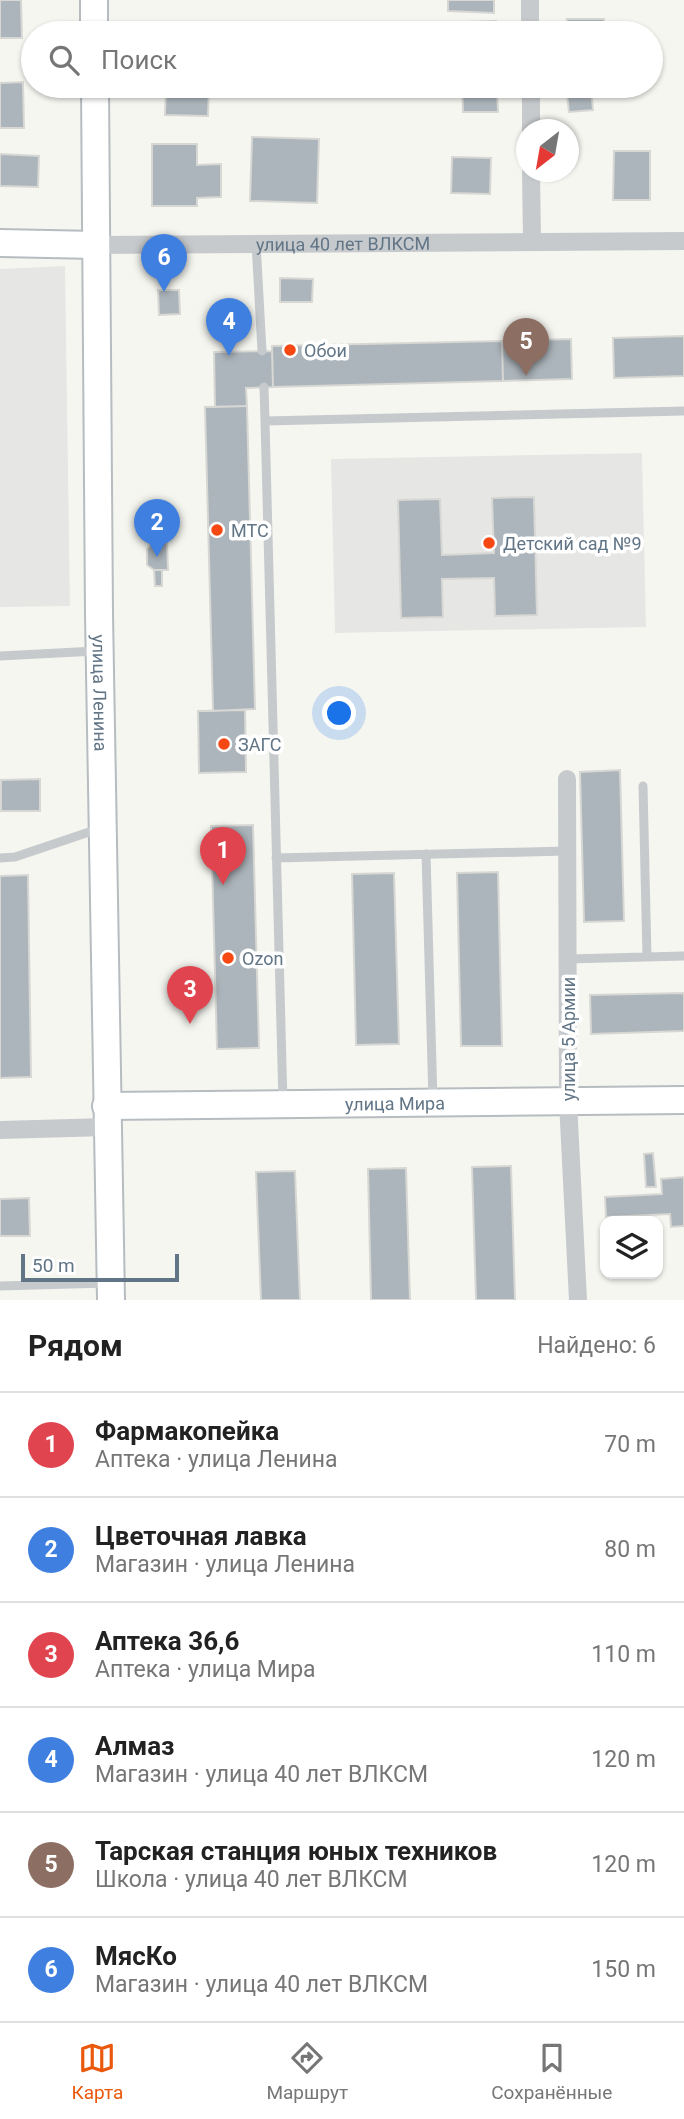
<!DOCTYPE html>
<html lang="ru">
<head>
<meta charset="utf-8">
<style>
  :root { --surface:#fff; --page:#f2f2f2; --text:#222; --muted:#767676; --line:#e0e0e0; --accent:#ea580c }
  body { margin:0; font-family:Roboto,sans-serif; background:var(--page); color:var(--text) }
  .controls { position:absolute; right:21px; bottom:21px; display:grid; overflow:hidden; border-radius:14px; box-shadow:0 2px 5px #0004 }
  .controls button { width:63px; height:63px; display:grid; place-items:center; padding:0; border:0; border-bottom:2px solid var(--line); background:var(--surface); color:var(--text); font:35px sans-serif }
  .compass { position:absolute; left:516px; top:119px; width:63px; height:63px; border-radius:50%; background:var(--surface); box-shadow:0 2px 5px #0004; rotate:211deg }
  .scale { position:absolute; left:21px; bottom:18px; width:158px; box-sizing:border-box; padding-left:7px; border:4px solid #617586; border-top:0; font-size:19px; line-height:24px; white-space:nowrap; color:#617586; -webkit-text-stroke:5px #fff; paint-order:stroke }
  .you { position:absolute; left:340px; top:714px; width:24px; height:24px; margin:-18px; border:5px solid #fff; border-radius:50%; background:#1a73e8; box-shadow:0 0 0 10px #1a73e833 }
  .badge { display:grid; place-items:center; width:46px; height:46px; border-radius:50%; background:var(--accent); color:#fff; font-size:23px; font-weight:700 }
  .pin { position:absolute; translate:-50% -58px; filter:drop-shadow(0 2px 4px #0008) }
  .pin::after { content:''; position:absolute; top:37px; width:24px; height:21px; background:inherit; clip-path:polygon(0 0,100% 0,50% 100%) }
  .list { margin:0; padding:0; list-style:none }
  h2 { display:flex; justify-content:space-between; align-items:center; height:91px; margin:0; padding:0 28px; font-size:30px }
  h2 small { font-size:23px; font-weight:400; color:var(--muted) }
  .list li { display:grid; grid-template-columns:46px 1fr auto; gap:21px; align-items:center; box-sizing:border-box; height:105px; padding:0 28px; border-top:2px solid var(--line) }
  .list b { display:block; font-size:26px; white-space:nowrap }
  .list p { margin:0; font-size:23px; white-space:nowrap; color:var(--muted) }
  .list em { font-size:23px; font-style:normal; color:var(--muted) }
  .icon { flex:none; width:38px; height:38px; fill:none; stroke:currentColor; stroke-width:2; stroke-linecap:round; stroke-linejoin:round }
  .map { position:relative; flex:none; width:684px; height:1300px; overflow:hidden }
  .search { position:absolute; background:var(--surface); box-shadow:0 2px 5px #0004; left:21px; right:21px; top:21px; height:77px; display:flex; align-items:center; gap:18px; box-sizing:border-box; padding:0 24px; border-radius:38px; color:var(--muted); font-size:26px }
  .sheet { height:721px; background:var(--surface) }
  nav { display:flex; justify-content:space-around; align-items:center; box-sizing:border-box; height:98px; border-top:2px solid var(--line); background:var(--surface); font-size:19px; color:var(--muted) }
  nav a { display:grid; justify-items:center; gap:4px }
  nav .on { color:var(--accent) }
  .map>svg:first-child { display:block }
  .built { fill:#e6e7e5 }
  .building { fill:#acb5bb; stroke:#d7d7d4; stroke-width:2 }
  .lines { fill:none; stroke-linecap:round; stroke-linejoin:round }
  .secondary-casing { stroke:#b6bcc0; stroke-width:30 }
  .lane { stroke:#c7cacd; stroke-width:9 }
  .street { stroke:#c7cacd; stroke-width:18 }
  .secondary { stroke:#fff; stroke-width:26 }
  .poi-dot { fill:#f54812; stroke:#fff; stroke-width:2.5 }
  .labels { text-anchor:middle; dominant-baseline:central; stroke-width:7; stroke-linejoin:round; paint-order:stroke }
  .street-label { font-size:18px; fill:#617586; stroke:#fff }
  .poi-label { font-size:18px; fill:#617586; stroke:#fff; text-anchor:start }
</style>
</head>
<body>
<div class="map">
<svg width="684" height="1300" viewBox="0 0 684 1300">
  <rect width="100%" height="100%" fill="#f6f6f1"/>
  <path class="built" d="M 65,266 L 70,606 L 0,607 L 0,269 Z
    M 642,453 L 646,627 L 335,633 L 331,459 Z"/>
  <path class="building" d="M 0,0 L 21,0 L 22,38 L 0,38 Z
    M 448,0 L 494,0 L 494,13 L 448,11 Z
    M 567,19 L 604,19 L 604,33 L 567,33 Z
    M 496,21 L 497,33 L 465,33 L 465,22 Z
    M 23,82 L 24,128 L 0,128 L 0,83 Z
    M 166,86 L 209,86 L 208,116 L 165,115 Z
    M 462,86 L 497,86 L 498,112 L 463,112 Z
    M 566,86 L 591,86 L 593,110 L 569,112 Z
    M 252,137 L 319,139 L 317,203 L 250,201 Z
    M 152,144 L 197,144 L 197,165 L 221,164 L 221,197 L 197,198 L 197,206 L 152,206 Z
    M 614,151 L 650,151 L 650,200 L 613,200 Z
    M 0,154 L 39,156 L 38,187 L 0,186 Z
    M 452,157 L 491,158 L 490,194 L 451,193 Z
    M 280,278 L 313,279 L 312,302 L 280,302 Z
    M 158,290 L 179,290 L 180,314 L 159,315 Z
    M 684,336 L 684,376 L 614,378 L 613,338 Z
    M 571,339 L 572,379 L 503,381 L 502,341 Z
    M 502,341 L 503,381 L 273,387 L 272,346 Z
    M 272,351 L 273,387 L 246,388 L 247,406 L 215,407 L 214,352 Z
    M 247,406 L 255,709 L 213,711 L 205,407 Z
    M 534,497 L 537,615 L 495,616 L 494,578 L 442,579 L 443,617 L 401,618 L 398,500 L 440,499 L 442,555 L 494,553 L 492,498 Z
    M 167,542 L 168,570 L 154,570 L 147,565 L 147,549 L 152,543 Z
    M 154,570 L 162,570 L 162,586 L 155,586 Z
    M 245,710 L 246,772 L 199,773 L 198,711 Z
    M 620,770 L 624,921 L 584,922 L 580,772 Z
    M 40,779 L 40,811 L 1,811 L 1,780 Z
    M 253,825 L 259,1048 L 217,1049 L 211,826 Z
    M 498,872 L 502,1046 L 461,1046 L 457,873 Z
    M 394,873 L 399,1044 L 356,1045 L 352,874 Z
    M 28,875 L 31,1077 L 0,1078 L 0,876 Z
    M 684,993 L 684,1031 L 591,1034 L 590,995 Z
    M 653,1153 L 656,1187 L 646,1187 L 644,1154 Z
    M 511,1166 L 515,1300 L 476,1300 L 472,1167 Z
    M 406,1168 L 410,1300 L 371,1300 L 368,1169 Z
    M 295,1171 L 300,1300 L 261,1300 L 256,1172 Z
    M 684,1177 L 684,1226 L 671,1227 L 670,1214 L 606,1217 L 605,1197 L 662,1194 L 661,1179 Z
    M 29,1198 L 30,1236 L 0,1236 L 0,1199 Z"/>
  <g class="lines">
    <defs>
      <g id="secondary">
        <path d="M 94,0 L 94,33"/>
        <path id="s2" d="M 95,86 L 99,614 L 111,1300"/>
        <path d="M 0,243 L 96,245"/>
        <path id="s3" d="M 106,1106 L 684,1100"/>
      </g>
    </defs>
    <use href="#secondary" class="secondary-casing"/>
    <path class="lane" d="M 256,243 L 262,351
      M 264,387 L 265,421
      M 0,656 L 96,651
      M 643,786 L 647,957
      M 426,854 L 433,1101
      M 0,858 L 15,857 L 101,828
      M 276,858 L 567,851
      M 568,959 L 684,956
      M 283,1103 L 265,421 L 684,411
      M 0,1286 L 108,1283"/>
    <g class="street">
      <path d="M 530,0 L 530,33"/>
      <path d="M 531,86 L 531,130"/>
      <path d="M 531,172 L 532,240"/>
      <path id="s1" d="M 96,245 L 684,241"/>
      <path d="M 567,779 L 568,1102 L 578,1300"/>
      <path d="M 0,1130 L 107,1127"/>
    </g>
    <use href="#secondary" class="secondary"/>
  </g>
  <g class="poi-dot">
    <circle cx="290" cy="350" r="7"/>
    <circle cx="217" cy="530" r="7"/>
    <circle cx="489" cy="543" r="7"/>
    <circle cx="224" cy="744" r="7"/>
    <circle cx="228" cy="958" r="7"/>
  </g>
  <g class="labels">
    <g class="street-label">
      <text stroke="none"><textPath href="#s1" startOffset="247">улица 40 лет ВЛКСМ</textPath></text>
      <text stroke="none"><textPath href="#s2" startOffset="607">улица Ленина</textPath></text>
      <text transform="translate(568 1039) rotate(-90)">улица 5 Армии</text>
      <text stroke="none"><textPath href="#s3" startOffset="289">улица Мира</textPath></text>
    </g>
    <g class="poi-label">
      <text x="304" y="350">Обои</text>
      <text x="231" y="530">МТС</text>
      <text x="503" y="543">Детский сад №9</text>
      <text x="238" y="744">ЗАГС</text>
      <text x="242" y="958">Ozon</text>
    </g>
  </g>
</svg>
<div class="controls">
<button><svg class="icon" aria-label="layers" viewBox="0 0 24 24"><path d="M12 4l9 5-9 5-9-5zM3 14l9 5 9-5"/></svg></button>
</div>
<svg class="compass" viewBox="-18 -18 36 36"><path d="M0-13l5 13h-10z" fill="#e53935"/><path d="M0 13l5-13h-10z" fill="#767676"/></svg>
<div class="scale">50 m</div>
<div class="you"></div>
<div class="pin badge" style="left:223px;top:885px;background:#e0444e">1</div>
<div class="pin badge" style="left:157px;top:557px;background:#3f7fe0">2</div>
<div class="pin badge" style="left:190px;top:1024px;background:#e0444e">3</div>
<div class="pin badge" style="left:229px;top:356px;background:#3f7fe0">4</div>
<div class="pin badge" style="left:526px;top:376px;background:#8d6e63">5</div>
<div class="pin badge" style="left:164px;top:292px;background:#3f7fe0">6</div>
<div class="search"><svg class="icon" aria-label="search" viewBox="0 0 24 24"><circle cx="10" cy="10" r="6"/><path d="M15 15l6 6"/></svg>Поиск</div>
</div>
<section class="sheet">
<h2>Рядом<small>Найдено: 6</small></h2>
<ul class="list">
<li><span class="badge" style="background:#e0444e">1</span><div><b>Фармакопейка</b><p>Аптека · улица Ленина</p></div><em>70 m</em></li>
<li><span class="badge" style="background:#3f7fe0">2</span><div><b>Цветочная лавка</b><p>Магазин · улица Ленина</p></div><em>80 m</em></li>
<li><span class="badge" style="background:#e0444e">3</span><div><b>Аптека 36,6</b><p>Аптека · улица Мира</p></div><em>110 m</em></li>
<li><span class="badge" style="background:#3f7fe0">4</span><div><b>Алмаз</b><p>Магазин · улица 40 лет ВЛКСМ</p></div><em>120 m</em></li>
<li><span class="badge" style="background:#8d6e63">5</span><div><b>Тарская станция юных техников</b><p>Школа · улица 40 лет ВЛКСМ</p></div><em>120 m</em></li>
<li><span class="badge" style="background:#3f7fe0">6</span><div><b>МясКо</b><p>Магазин · улица 40 лет ВЛКСМ</p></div><em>150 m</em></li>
</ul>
</section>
<nav>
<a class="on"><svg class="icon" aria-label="map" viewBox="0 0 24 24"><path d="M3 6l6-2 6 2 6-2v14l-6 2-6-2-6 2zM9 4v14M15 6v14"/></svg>Карта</a>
<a><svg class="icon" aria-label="directions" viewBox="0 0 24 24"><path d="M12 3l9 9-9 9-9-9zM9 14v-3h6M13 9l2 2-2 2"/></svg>Маршрут</a>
<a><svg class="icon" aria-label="saved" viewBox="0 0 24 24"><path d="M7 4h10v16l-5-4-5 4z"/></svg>Сохранённые</a>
</nav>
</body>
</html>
